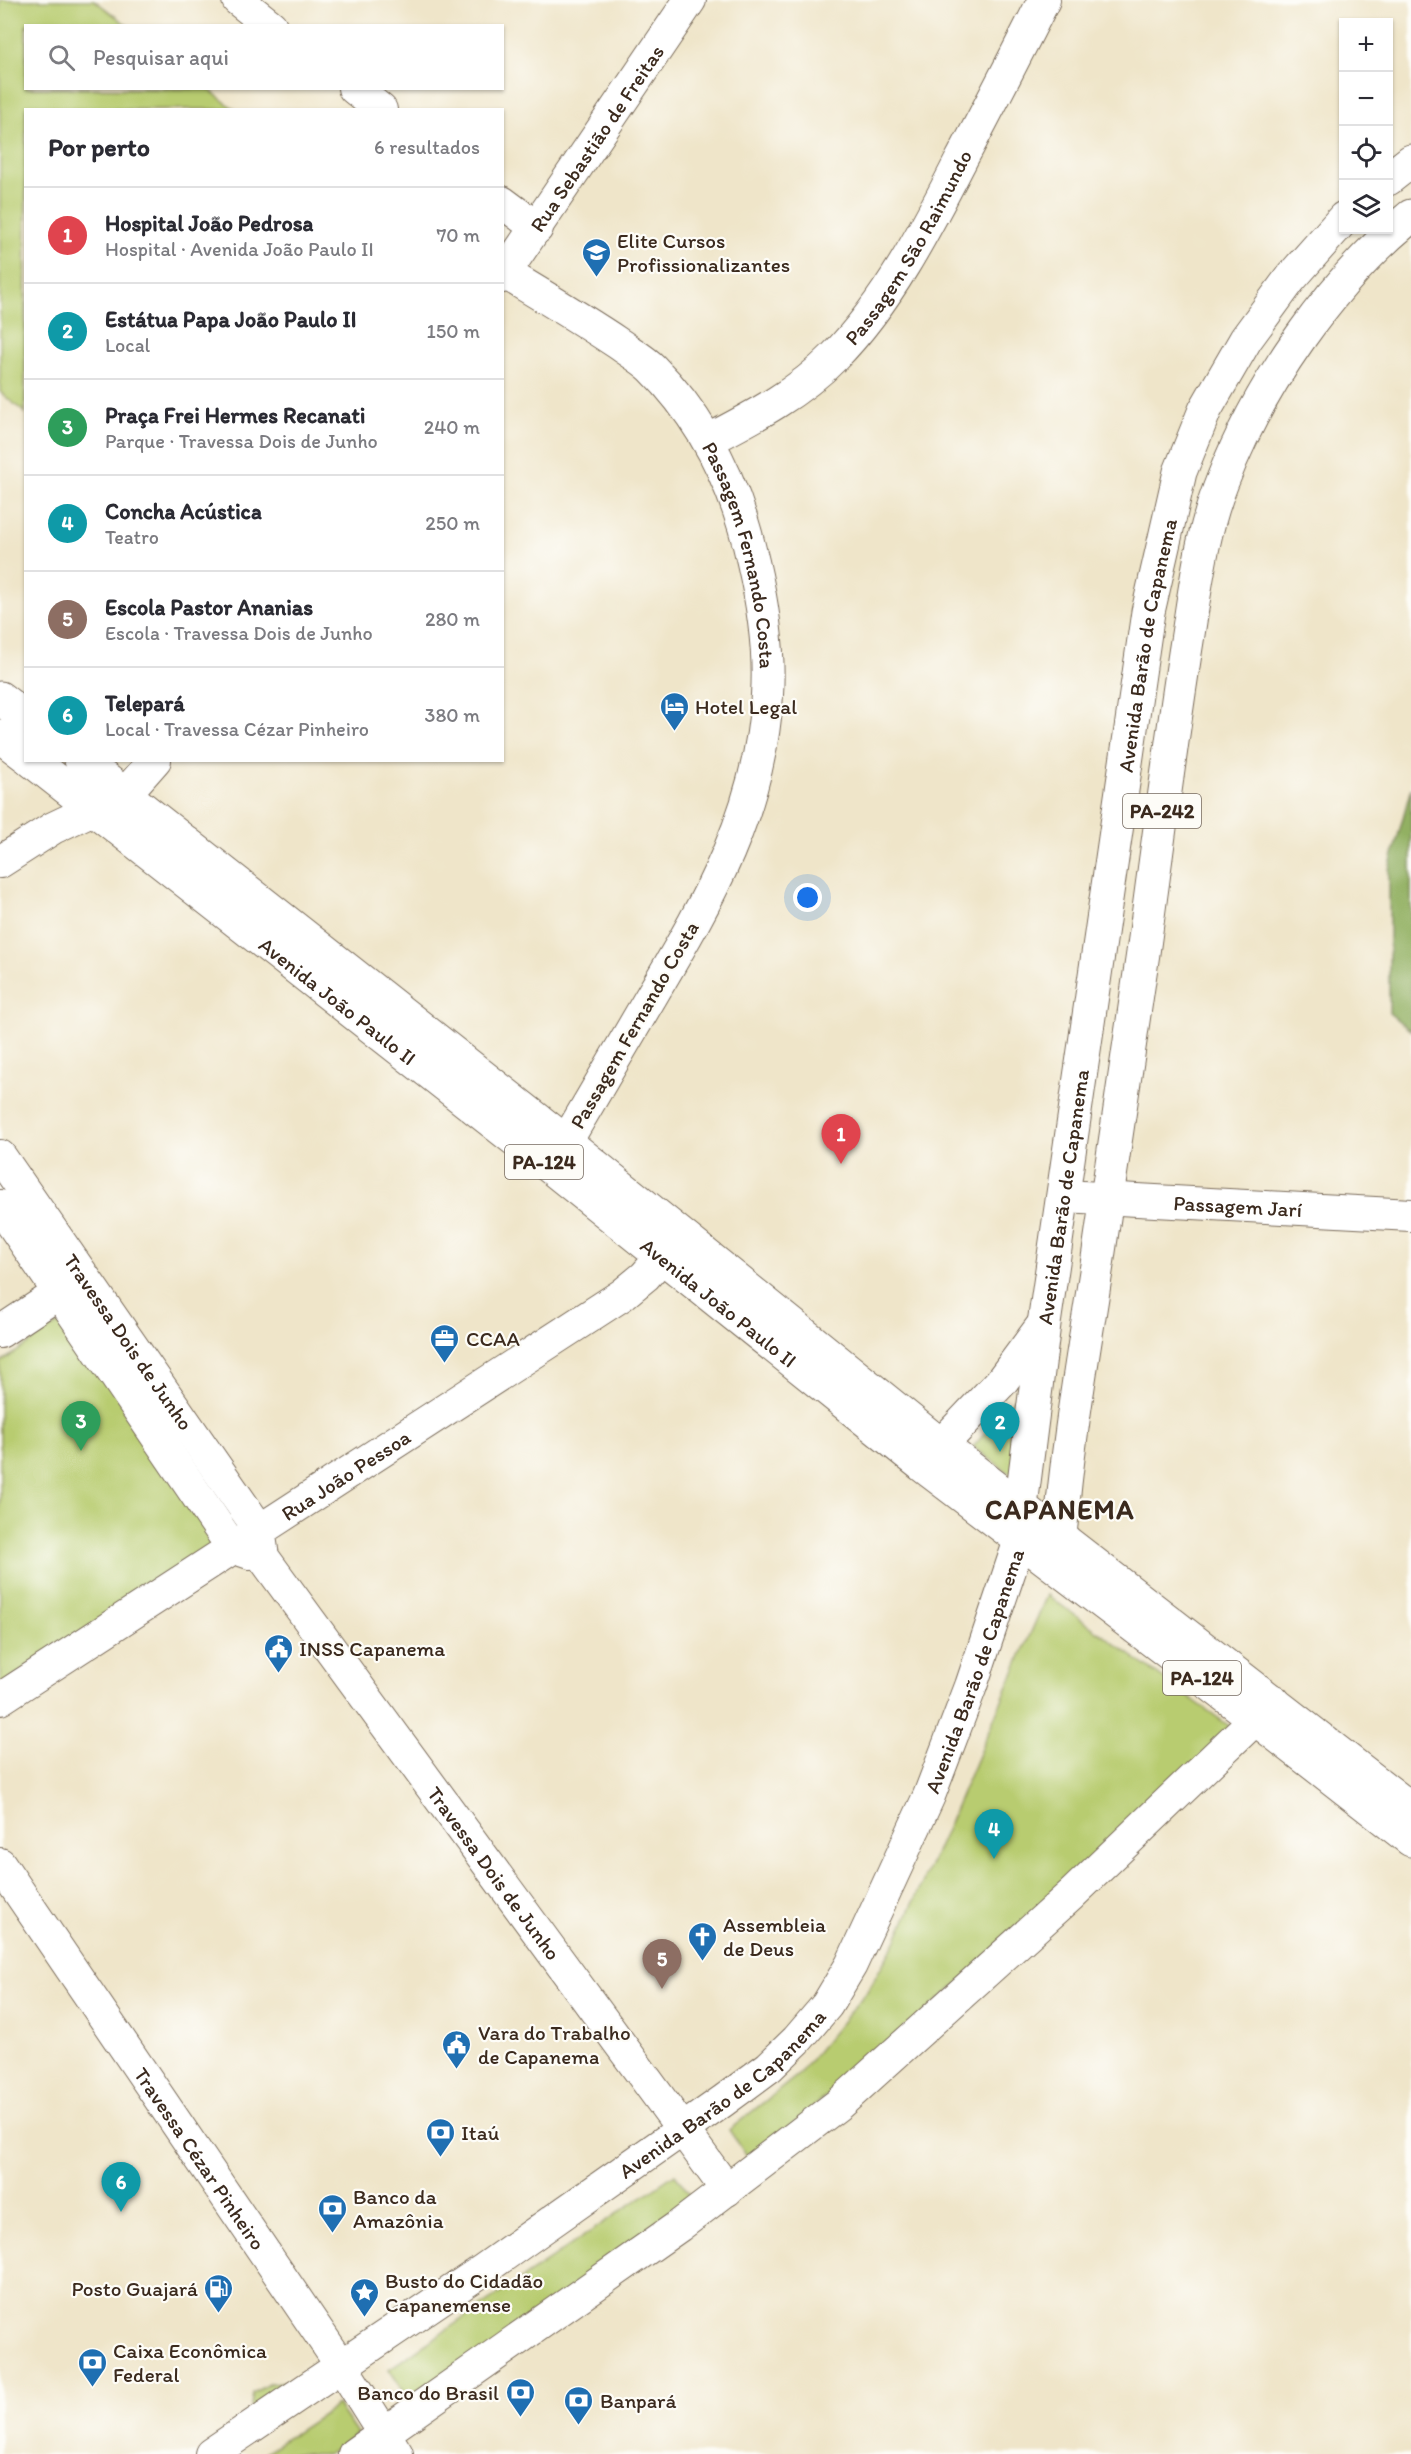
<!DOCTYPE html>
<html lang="pt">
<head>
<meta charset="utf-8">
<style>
  :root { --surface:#fff; --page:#f7f7f7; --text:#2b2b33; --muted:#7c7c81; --line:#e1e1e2; --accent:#db2777 }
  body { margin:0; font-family:Itim,sans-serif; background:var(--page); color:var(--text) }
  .controls { position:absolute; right:18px; top:18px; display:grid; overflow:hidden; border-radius:0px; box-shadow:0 2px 4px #0004 }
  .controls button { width:54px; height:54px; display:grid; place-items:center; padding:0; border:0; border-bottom:2px solid var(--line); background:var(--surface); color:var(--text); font:30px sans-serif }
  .you { position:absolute; left:808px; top:898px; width:21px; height:21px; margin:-15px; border:4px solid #fff; border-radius:50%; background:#1a73e8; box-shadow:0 0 0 9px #1a73e833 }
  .badge { display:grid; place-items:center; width:39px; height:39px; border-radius:50%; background:var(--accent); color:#fff; font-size:20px; font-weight:700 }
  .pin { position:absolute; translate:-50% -50px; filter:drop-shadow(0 2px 3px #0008) }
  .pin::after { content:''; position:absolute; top:32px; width:21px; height:18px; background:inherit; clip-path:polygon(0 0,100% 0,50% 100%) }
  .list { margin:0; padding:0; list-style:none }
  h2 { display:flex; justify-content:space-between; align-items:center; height:78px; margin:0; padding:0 24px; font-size:26px }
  h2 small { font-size:20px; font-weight:400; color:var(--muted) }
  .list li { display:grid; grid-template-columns:39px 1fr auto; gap:18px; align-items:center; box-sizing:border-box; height:96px; padding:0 24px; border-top:2px solid var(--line) }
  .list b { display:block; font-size:22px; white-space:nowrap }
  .list p { margin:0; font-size:20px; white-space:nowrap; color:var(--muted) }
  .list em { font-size:20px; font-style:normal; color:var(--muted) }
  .icon { flex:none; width:33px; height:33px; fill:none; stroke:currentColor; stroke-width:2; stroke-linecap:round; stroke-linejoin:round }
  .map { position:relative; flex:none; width:1411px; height:2454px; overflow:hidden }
  .search { position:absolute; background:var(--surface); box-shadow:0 2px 4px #0004; left:24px; top:24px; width:480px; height:66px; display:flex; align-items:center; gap:15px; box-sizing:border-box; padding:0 21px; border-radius:0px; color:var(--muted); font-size:22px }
  .panel { position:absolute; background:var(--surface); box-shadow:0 2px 4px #0004; left:24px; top:108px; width:480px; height:654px; border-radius:0px }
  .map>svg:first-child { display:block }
  .green { fill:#b8cc70; stroke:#7a7b47; stroke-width:1.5 }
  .forest { fill:#92b062; stroke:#666d40; stroke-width:1.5 }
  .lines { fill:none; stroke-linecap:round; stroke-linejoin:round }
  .minor-casing { stroke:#7a6b5a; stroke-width:34 }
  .major-casing { stroke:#7a6b5a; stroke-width:35 }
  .minor { stroke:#fff; stroke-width:32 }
  .major { stroke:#fff; stroke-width:33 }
  .labels { text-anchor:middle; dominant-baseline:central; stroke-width:4.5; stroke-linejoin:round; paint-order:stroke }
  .shield { fill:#fdfcf7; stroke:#75695f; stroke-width:1.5 }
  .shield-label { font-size:20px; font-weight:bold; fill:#3b2a1e }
  .street-label { font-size:21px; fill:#3b2a1e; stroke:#fdfcf7 }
  .poi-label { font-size:21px; fill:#3b2a1e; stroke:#fdfcf7; text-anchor:start }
  .district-label { font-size:27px; font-weight:bold; letter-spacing:1.5px; fill:#3b2a1e; stroke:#fdfcf7 }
</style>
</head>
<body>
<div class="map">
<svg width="1411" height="2454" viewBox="0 0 1411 2454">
  <rect width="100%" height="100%" fill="#fdfcf7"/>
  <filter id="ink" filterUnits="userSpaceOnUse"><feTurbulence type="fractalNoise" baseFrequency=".0167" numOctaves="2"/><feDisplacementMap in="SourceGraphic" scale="12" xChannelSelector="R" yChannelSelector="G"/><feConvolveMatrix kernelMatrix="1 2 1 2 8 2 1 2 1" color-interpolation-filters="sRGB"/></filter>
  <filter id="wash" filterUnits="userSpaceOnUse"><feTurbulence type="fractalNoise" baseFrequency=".008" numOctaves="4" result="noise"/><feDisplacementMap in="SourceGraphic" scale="24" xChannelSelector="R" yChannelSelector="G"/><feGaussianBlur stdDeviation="1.35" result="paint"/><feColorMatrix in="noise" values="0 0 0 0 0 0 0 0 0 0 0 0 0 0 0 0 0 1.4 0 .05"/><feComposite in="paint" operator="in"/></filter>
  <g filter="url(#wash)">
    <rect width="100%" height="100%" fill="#efe5c9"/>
    <path class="green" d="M 0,0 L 94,0 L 127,25 L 26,26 L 26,88 L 208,89 L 234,109 L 26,110 L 25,413 L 0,392 Z
      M 68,1317 L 222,1540 L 0,1686 L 0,1363 Z
      M 1035,1374 L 1022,1482 L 973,1447 Z
      M 1047,1595 L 1246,1738 L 750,2161 L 729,2130 L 798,2075 L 868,1990 L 896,1941 L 944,1835 Z
      M 675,2174 L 697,2204 L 412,2404 L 389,2369 Z
      M 284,2382 L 295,2391 L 257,2416 L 251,2406 L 253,2393 L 270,2383 Z
      M 337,2405 L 357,2434 L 327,2454 L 263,2454 Z"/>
    <path class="forest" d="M 1411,788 L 1411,1031 L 1389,1013 L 1389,869 Z"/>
  </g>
  <g filter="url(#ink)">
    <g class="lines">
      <defs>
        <g id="minor">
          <path d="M 238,0 L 271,26"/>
          <path d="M 354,88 L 381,110"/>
          <path d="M 502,202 L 537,228"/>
          <path id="s1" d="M 505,273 C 543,296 582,319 619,344 C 630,352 643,359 652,368 C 705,421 737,489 753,562 C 763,605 770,650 767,695 C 760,811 710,897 652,995 C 623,1044 595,1093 566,1142"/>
          <path id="s2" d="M 502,277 L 690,0"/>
          <path id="s3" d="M 709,440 C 753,417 799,393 834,357 C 889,301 926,228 962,158 C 990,106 1017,53 1044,0"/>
          <path d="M 0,862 L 53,828 L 125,794 L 155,760"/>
          <path id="s4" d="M 0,1156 L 259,1529 L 263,1557 L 727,2190"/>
          <path id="s5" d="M 1064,1196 L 1411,1215"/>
          <path d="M 0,1206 L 232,1547 L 250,1553"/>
          <path d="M 0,1332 L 77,1281"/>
          <path id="s6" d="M 0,1699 L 622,1295 L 645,1276 L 679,1237"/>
          <path id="s7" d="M 0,1864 L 341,2365 L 397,2454"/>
          <path id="s8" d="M 211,2454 L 483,2270 L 723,2101 L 769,2067 L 797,2040 L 827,2005 L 851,1965 L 929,1796 L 971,1686 L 1020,1540 L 1020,1513"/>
          <path d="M 354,2454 L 679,2226 L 839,2104 L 1071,1895 L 1274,1701"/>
        </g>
        <g id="major">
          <path d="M 1388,179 L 1411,161"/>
          <path d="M 0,698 L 26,718"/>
          <path d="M 0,736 L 26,756"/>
          <path id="s9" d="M 31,760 L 549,1166 L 922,1465 L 1256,1719 L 1411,1840"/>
          <path d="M 81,760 L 566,1142 L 941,1445 L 1411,1809"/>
          <path d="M 926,1461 L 1001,1382 L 1041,1328"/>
          <path id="s10" d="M 1021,1506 L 1044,1324 L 1148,612 L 1180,472 L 1205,410 L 1246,339 L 1290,279 L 1344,218"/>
          <path d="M 1060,1537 C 1067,1445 1083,1356 1097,1265 C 1113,1161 1128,1057 1143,953 C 1157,851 1170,749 1186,647 C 1195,592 1201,534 1222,482 C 1259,386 1331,281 1411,216"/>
        </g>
      </defs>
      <use href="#minor" class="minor-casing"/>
      <use href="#major" class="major-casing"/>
      <use href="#minor" class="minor"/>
      <use href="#major" class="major"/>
    </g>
  </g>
  <defs>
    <symbol id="university-pin" viewBox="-11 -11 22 30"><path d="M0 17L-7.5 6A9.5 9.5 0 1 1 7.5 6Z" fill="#1f6fb2" stroke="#fdfcf7"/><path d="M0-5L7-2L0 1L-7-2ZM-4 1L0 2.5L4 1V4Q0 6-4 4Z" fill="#fff"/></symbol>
    <symbol id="hotel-pin" viewBox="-11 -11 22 30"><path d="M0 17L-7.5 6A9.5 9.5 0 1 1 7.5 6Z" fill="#1f6fb2" stroke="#fdfcf7"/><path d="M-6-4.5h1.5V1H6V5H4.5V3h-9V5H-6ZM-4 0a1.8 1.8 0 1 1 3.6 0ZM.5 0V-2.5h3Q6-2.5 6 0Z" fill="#fff"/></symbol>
    <symbol id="office-pin" viewBox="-11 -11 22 30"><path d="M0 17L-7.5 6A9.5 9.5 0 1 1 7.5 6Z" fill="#1f6fb2" stroke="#fdfcf7"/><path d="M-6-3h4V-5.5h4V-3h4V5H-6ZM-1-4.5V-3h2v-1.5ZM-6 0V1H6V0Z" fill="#fff"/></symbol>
    <symbol id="civic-pin" viewBox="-11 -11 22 30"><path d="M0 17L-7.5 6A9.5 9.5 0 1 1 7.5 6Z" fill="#1f6fb2" stroke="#fdfcf7"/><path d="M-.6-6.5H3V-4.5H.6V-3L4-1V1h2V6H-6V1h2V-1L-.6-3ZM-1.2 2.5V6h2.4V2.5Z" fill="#fff"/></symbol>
    <symbol id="church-pin" viewBox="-11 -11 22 30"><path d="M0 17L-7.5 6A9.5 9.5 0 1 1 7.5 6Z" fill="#1f6fb2" stroke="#fdfcf7"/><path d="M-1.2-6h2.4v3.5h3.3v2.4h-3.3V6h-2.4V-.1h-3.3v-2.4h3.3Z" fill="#fff"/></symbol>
    <symbol id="bank-pin" viewBox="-11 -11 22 30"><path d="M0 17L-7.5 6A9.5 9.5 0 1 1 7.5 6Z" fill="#1f6fb2" stroke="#fdfcf7"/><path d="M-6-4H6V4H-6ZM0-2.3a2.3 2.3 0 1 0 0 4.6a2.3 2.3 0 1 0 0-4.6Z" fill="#fff"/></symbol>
    <symbol id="fuel-pin" viewBox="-11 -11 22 30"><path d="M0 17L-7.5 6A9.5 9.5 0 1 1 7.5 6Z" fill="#1f6fb2" stroke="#fdfcf7"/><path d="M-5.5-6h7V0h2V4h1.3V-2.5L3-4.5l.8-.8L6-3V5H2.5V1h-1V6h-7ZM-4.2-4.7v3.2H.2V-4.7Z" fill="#fff"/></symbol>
    <symbol id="sight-pin" viewBox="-11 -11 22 30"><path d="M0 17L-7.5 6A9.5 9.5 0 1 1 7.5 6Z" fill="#1f6fb2" stroke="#fdfcf7"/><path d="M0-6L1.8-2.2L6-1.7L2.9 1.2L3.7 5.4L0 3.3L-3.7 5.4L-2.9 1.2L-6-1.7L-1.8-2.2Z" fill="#fff"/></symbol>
  </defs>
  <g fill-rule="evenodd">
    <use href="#university-pin" x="580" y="236" width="33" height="45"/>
    <use href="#hotel-pin" x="658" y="690" width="33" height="45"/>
    <use href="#office-pin" x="428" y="1322" width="33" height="45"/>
    <use href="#civic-pin" x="262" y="1632" width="33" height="45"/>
    <use href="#church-pin" x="686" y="1920" width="33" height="45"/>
    <use href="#civic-pin" x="440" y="2028" width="33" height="45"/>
    <use href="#bank-pin" x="424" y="2116" width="33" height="45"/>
    <use href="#bank-pin" x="316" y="2192" width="33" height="45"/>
    <use href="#fuel-pin" x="202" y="2272" width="33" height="45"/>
    <use href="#sight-pin" x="348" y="2276" width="33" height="45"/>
    <use href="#bank-pin" x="76" y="2346" width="33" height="45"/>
    <use href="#bank-pin" x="504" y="2376" width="33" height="45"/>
    <use href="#bank-pin" x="562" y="2384" width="33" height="45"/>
  </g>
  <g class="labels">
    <g class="shield">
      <rect x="1123" y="794" width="78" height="34" rx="4.5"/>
      <rect x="505" y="1145" width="78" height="34" rx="4.5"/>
      <rect x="1163" y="1661" width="78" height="34" rx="4.5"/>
    </g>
    <g class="shield-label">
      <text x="1162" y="811">PA-242</text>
      <text x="544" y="1162">PA-124</text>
      <text x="1202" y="1678">PA-124</text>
    </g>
    <g class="street-label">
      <text stroke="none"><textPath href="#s2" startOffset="168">Rua Sebastião de Freitas</textPath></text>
      <text stroke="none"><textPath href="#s3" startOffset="284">Passagem São Raimundo</textPath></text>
      <text stroke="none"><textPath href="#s1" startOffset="387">Passagem Fernando Costa</textPath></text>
      <text stroke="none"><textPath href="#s10" startOffset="870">Avenida Barão de Capanema</textPath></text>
      <text stroke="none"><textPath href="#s9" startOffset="390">Avenida João Paulo II</textPath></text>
      <text transform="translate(634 1025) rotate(-60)">Passagem Fernando Costa</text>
      <text stroke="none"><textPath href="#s10" startOffset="312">Avenida Barão de Capanema</textPath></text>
      <text stroke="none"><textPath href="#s5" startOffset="174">Passagem Jarí</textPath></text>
      <text stroke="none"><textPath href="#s9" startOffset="876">Avenida João Paulo II</textPath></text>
      <text stroke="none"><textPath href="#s4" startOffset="226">Travessa Dois de Junho</textPath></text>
      <text stroke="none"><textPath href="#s6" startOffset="412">Rua João Pessoa</textPath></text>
      <text stroke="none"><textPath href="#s8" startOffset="1130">Avenida Barão de Capanema</textPath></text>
      <text stroke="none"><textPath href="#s4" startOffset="874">Travessa Dois de Junho</textPath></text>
      <text stroke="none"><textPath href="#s8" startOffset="626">Avenida Barão de Capanema</textPath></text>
      <text stroke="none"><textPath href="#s7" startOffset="356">Travessa Cézar Pinheiro</textPath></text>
    </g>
    <g class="poi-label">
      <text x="617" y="240">Elite Cursos<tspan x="617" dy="24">Profissionalizantes</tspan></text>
      <text x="695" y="706">Hotel Legal</text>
      <text x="466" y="1338">CCAA</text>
      <text x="299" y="1648">INSS Capanema</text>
      <text x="723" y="1924">Assembleia<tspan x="723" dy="24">de Deus</tspan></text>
      <text x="478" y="2032">Vara do Trabalho<tspan x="478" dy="24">de Capanema</tspan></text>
      <text x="461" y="2132">Itaú</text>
      <text x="353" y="2196">Banco da<tspan x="353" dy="24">Amazônia</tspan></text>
      <text x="385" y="2280">Busto do Cidadão<tspan x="385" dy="24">Capanemense</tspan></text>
      <text x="198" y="2288" text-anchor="end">Posto Guajará</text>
      <text x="113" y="2350">Caixa Econômica<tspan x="113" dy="24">Federal</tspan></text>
      <text x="499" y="2392" text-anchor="end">Banco do Brasil</text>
      <text x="600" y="2400">Banpará</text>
    </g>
    <g class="district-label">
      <text x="1060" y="1509">CAPANEMA</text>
    </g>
  </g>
</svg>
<div class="controls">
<button>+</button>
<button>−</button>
<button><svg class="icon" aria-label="locate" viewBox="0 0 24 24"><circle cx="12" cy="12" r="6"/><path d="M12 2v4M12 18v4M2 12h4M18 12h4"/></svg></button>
<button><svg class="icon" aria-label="layers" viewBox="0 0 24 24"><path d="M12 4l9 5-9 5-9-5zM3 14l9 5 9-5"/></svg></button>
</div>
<div class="you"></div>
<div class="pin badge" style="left:841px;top:1164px;background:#e0444e">1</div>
<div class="pin badge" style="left:1000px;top:1452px;background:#0f9aa8">2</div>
<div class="pin badge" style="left:81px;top:1451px;background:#2e9e5b">3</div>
<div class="pin badge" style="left:994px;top:1859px;background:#0f9aa8">4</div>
<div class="pin badge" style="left:662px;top:1989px;background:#8d6e63">5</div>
<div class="pin badge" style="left:121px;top:2212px;background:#0f9aa8">6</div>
<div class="search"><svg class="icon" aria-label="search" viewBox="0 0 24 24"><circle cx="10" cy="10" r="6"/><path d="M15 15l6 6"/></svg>Pesquisar aqui</div>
<section class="panel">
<h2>Por perto<small>6 resultados</small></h2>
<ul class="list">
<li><span class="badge" style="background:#e0444e">1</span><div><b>Hospital João Pedrosa</b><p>Hospital · Avenida João Paulo II</p></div><em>70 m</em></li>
<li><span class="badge" style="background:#0f9aa8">2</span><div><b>Estátua Papa João Paulo II</b><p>Local</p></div><em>150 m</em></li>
<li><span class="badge" style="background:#2e9e5b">3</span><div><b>Praça Frei Hermes Recanati</b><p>Parque · Travessa Dois de Junho</p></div><em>240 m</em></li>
<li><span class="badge" style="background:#0f9aa8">4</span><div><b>Concha Acústica</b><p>Teatro</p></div><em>250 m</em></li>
<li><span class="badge" style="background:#8d6e63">5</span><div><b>Escola Pastor Ananias</b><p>Escola · Travessa Dois de Junho</p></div><em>280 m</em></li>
<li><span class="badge" style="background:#0f9aa8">6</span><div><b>Telepará</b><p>Local · Travessa Cézar Pinheiro</p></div><em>380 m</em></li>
</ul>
</section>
</div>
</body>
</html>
